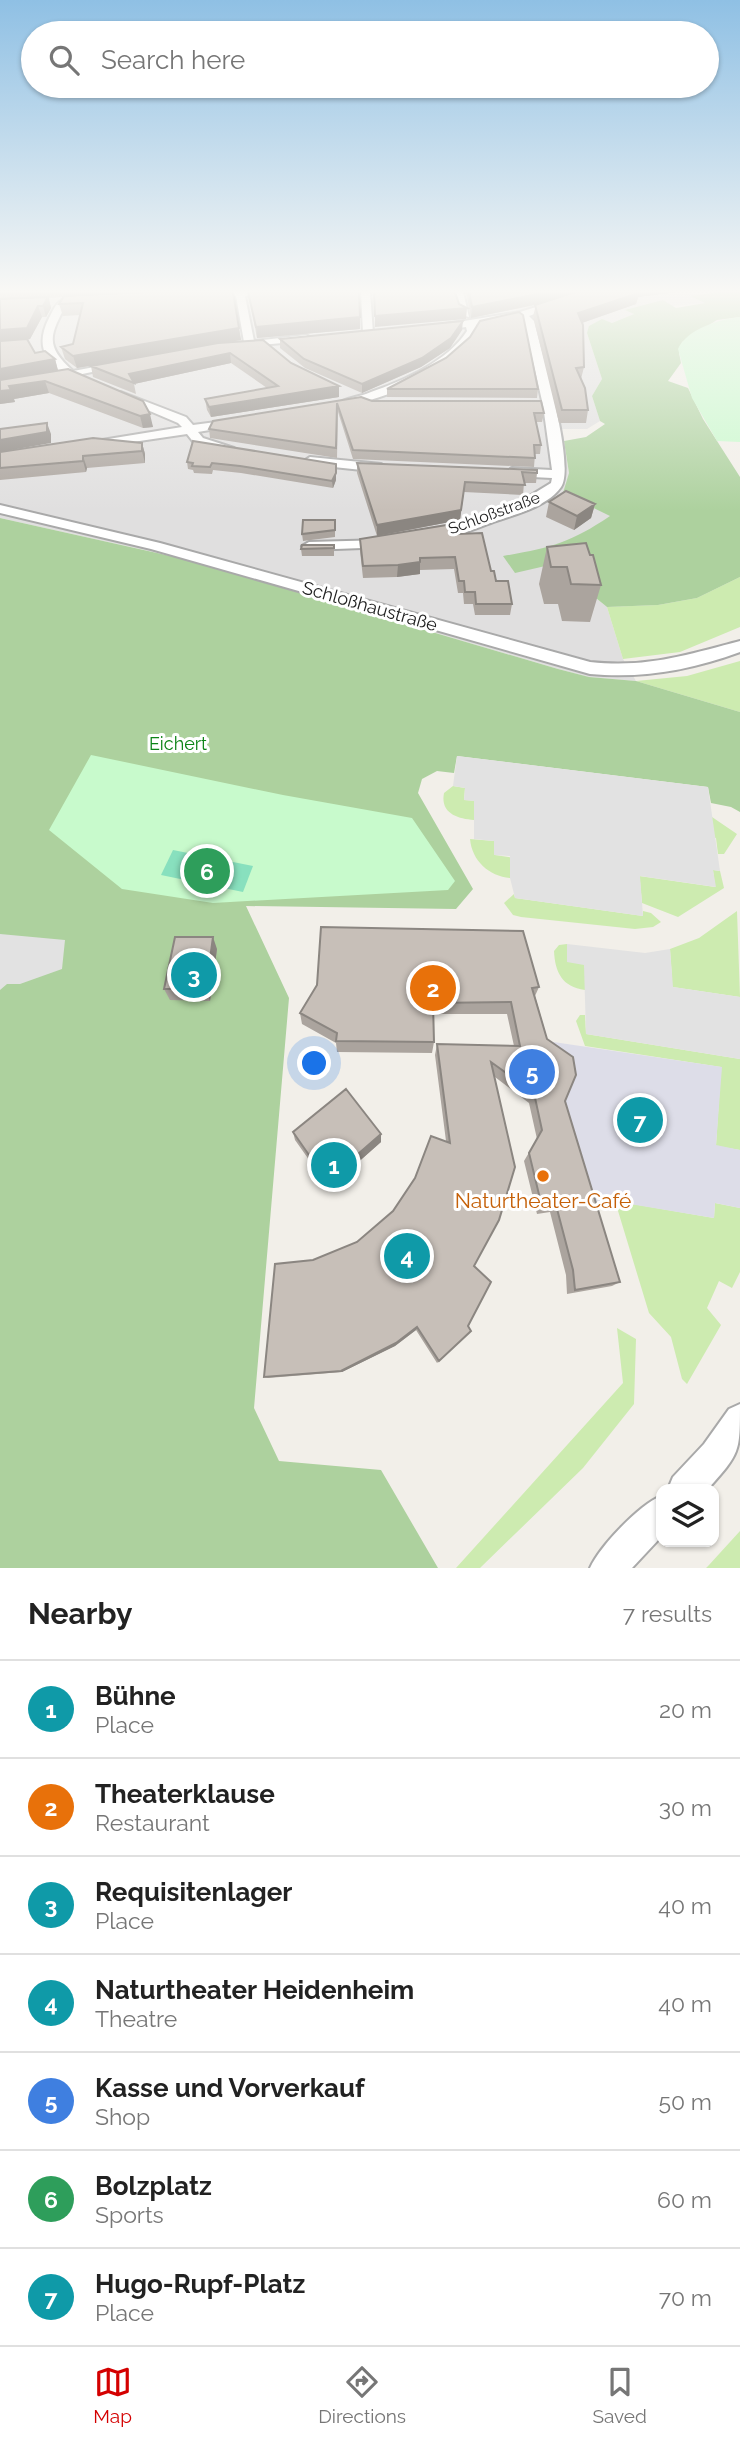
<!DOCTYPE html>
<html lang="en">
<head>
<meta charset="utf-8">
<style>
  :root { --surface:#fff; --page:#f6f6f6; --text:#222; --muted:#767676; --line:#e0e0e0; --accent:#d40000 }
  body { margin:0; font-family:Raleway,sans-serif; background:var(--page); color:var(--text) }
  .controls { position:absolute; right:21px; bottom:21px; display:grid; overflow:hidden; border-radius:14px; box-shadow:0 2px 5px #0004 }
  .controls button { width:63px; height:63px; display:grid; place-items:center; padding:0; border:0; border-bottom:2px solid var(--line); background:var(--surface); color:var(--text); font:35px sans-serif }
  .you { position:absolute; left:315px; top:1064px; width:24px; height:24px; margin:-18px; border:5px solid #fff; border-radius:50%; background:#1a73e8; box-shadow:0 0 0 10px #1a73e833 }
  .badge { display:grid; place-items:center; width:46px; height:46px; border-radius:50%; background:var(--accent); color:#fff; font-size:23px; font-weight:700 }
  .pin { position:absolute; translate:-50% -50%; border:4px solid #fff; box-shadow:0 2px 7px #0006 }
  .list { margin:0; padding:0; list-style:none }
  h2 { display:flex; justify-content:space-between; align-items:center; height:91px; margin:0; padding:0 28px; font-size:30px }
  h2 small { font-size:23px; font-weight:400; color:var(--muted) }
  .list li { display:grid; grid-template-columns:46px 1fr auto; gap:21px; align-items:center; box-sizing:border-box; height:98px; padding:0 28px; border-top:2px solid var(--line) }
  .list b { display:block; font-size:26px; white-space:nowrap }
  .list p { margin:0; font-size:23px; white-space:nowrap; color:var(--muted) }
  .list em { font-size:23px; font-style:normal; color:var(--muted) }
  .icon { flex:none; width:38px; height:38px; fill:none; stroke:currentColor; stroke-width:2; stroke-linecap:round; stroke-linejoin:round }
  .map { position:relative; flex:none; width:740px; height:1568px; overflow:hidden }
  .search { position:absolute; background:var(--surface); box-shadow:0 2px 5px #0004; left:21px; right:21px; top:21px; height:77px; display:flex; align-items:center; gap:18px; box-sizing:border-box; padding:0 24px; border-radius:38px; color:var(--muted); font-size:26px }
  .sheet { height:777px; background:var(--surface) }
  nav { display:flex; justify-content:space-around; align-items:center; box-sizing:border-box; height:98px; border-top:2px solid var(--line); background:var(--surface); font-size:19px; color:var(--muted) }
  nav a { display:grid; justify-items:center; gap:4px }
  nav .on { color:var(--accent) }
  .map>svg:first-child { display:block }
  .residential { fill:#e0dfdf }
  .grass { fill:#cdebb0 }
  .forest { fill:#add19e }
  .park { fill:#c8facc }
  .pitch { fill:#88e0be }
  .parking { fill:#e2e2e2 }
  .plaza { fill:#dddde8 }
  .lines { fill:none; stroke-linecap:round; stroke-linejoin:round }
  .street-casing { stroke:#a9a9a9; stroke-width:4 }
  .street { fill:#fff; fill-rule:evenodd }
  .wall { fill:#aba49e }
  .shaded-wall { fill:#8b8681 }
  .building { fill:#c7bfb8; stroke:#8b8681; stroke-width:2 }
  .food-dot { fill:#e8710a; stroke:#fff; stroke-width:2.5 }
  .labels { text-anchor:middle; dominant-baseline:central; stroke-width:6; stroke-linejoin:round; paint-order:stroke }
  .far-street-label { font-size:16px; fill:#222; stroke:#fff }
  .street-label { font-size:18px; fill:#222; stroke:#fff }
  .park-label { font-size:18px; fill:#0c8416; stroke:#fff }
  .near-food-label { font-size:21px; fill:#c56008; stroke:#fff }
</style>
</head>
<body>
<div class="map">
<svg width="740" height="1568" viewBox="0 0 740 1568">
  <rect width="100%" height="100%" fill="#f2efe9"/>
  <path class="residential" d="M 0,292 L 720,292 L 692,296 L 706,303 L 627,310 L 634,314 L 587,333 L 602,379 L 592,396 L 600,421 L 587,429 L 562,429 L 569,473 L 568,485 L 611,516 L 578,538 L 552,547 L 554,564 L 607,607 L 623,659 L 636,681 L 588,677 L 558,669 L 184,559 L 0,518 Z"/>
  <path class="grass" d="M 740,577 L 740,627 L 680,652 L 623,659 L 607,607 L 658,605 L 697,598 Z
    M 740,661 L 740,712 L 636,681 L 687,676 Z
    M 453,786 L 465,788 L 464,800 L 712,817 L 737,834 L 724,854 L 718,854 L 716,838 L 475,806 L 474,820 C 457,819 440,813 444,793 Z
    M 470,839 L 494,841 L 495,855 L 715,887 L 713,870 L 720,871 L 724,888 L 678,917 L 642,903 L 640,881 L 510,862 L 510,878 C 489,876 472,861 470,839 Z
    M 514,894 L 515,898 L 643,916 L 643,911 L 651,913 L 661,922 L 653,927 L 635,929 L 521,917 L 513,915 L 504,903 Z
    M 737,911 L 740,997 L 585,974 L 585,990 C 562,987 555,972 554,951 L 559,945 L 567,944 L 567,961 L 672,978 L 670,949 L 699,938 Z
    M 580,1015 L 585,1015 L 586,1034 L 740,1059 L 740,1150 L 716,1146 L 721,1067 L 585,1046 L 576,1021 Z
    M 615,1201 L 714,1218 L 715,1203 L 740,1208 L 740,1272 L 732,1288 L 719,1281 L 707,1308 L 721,1325 L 687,1384 L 682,1379 L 671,1337 L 649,1313 Z
    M 617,1328 L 636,1339 L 634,1404 L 583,1468 L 480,1568 L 456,1568 L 623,1383 Z
    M 740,1531 L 740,1568 L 706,1568 L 709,1565 Z"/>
  <path class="forest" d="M 720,292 L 740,292 L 740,317 L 717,320 L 682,342 L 679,353 L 681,363 L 668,381 L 688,388 L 703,419 L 740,477 L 740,577 L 697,598 L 658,605 L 607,607 L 554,564 L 515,573 L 503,556 C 550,548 570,543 610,516 L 563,493 L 569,473 L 564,441 L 586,437 L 605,424 L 600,421 L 592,396 L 602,379 L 587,333 L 589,326 L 602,319 L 612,323 L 634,314 L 625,310 L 663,300 L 676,308 L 705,303 L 690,296 Z
    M 0,518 L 184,559 L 558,669 L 589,677 L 636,681 L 740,712 L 740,812 L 731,807 L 711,803 L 708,787 L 457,756 L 454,773 L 437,771 L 422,779 L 418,793 L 473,889 L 456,909 L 246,906 L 289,998 L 254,1408 L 279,1461 L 381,1470 L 438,1568 L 0,1568 Z"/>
  <path class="park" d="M 740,317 L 740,442 L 717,441 L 692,398 L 678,349 C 687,329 720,319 740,317 Z
    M 91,755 L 283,795 L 412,818 L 455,881 L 448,890 L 213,903 L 122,889 L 49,830 Z"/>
  <path class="pitch" d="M 173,850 L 253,866 L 243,892 L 161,875 Z"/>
  <path class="parking" d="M 457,756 L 708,787 L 720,871 L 713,870 L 716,887 L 640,876 L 643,916 L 515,898 L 510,878 L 510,856 L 494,855 L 494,841 L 474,839 L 474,801 L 464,800 L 465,788 L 453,786 Z
    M 0,934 L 65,940 L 62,969 L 20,984 L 7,984 L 0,990 Z
    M 567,944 L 645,953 L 670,949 L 673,987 L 740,997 L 740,1059 L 586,1034 L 584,965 L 567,962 Z"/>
  <path class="plaza" d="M 540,1040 L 722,1067 L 716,1145 L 740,1150 L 740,1208 L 715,1203 L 714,1218 L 606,1200 L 590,1208 Z"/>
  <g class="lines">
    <defs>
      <path id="street" d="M 225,292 L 260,292 L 245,296 L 254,341 L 306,335 L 311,338 L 306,341 L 238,347 L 238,343 L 244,342 L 236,296 L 207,299 L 202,296 Z
        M 361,292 L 370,292 L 373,333 L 368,336 L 363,333 Z
        M 454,292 L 463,292 L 469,317 L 461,315 Z
        M 584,292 L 597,292 L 529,316 L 534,321 C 541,350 576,466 561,487 C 548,506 517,514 496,521 C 478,527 447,542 429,538 L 429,532 L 515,505 L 551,483 L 552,478 L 512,476 L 506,472 L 512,468 L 552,470 L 543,405 L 524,322 L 520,318 L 476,325 L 477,331 C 450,375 388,397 341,408 L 335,405 C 344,398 360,397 371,392 C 403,381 448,361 467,331 L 466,327 L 437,331 L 433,330 L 433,326 L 520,312 Z
        M 62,300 L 67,303 C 50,335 44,345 73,371 L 116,363 L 121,366 L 0,391 L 0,385 L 62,373 C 42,357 37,342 49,318 C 53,311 55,304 62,300 Z
        M 121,392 L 186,417 L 193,425 L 239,419 L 239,425 L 198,432 L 203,438 L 234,448 L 228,452 L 195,444 L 187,434 L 92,448 L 92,442 L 96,441 L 182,427 L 178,423 L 117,397 L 115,395 Z
        M 310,457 L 381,464 L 387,468 L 381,472 L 305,464 L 304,461 Z
        M 0,505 L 160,543 L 590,662 C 648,668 686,655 740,641 L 740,652 C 691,670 643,679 590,674 L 151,549 L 0,513 Z
        M 384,540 L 391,544 L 389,547 L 309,550 L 302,546 L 309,542 Z
        M 740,1404 C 740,1453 740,1453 708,1489 L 668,1489 L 673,1477 L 704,1444 L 729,1409 Z
        M 661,1496 L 661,1537 L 632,1568 L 590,1568 C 600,1546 639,1505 661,1496 Z"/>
    </defs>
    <use href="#street" class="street-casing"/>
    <use href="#street" class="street"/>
  </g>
  <path class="wall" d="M 0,292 L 233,292 L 241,340 L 223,343 L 291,363 L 339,386 L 339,397 L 211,417 L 207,410 L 205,399 L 267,388 L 231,363 L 134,384 L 136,394 L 93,377 L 91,366 L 166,353 L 77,368 L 65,359 L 61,347 L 73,344 L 80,315 L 63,316 L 59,304 L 63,297 L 49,298 L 51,308 L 46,317 L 42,317 L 30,339 L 27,340 L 35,353 L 55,359 L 58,370 L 143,401 L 153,427 L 143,428 L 49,393 L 14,399 L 15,402 L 0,404 Z
    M 248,292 L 359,292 L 360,329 L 257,338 Z
    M 466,292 L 676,292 L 638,297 L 636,304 L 582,323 L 584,367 L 581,379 L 588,410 L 586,423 L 559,423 L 533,316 L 536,305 L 471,318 Z
    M 462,330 L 450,348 L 421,367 L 362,393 L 305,368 L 280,348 L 280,339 Z
    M 387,389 L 538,389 L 537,398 L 387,397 Z
    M 372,401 L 544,413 L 542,422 L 536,422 L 541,445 L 540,454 L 535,454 L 534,467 L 353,459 L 338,412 L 337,458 L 210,438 L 209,429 L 213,421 Z
    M 193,441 L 336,480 L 333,488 L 241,473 L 213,470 L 212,474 L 194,473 L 193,470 L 188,469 L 187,462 Z
    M 142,443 L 145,454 L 145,463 L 87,468 L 86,472 L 0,480 L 0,452 Z
    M 357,463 L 537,473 L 536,483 L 524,483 L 523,495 L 464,492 L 460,520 L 377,536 L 357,473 Z
    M 549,502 L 595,504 L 591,518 L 574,530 L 546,517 Z
    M 335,520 L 335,537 L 303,541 L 302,534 Z
    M 458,534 L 491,571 L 512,604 L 510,615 L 475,615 L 473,604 L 464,604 L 463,593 L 458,593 L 454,569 L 420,570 L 420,574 L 397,577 L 363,578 L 360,551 L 360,539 Z
    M 334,545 L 334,556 L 302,556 L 301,549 Z
    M 547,547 L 590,555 L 601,585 L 590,622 L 562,621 L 558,604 L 544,604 L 539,584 Z
    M 217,949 L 210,1001 L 170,1000 L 164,989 Z
    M 539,987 L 535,996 L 565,1101 L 620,1282 L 612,1286 L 567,1294 L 566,1275 L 550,1212 L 537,1214 L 524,1161 L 537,1139 L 529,1103 L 495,1077 L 468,1326 L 471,1331 L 437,1363 L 416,1330 L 395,1346 L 342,1372 L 268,1378 L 264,1377 L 313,1260 L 357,1242 L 393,1211 L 446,1141 L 435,1055 L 437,1044 L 514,1046 L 507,1014 L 433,1014 L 434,1042 L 432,1053 L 337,1052 L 336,1043 L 302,1024 L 300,1013 Z
    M 293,1132 L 381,1142 L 329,1188 L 295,1140 Z"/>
  <path class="shaded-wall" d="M 548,292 L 577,292 L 547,302 L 471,318 L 472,307 Z
    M 627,292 L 676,292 L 638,297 L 636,304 L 576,325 L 578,313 Z
    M 48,297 L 51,308 L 46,317 L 43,306 Z
    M 38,306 L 42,317 L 30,339 L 0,342 L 0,330 Z
    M 467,308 L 466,319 L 375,327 L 375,316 Z
    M 360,317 L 360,329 L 257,338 L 256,327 Z
    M 463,321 L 462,330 L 450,348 L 421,367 L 362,393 L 362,384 Z
    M 239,328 L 241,340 L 77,368 L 73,356 Z
    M 230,353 L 231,363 L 134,384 L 129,374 Z
    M 55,359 L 58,371 L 0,382 L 0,369 Z
    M 45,381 L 49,393 L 14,399 L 15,402 L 0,404 L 0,391 L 9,386 Z
    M 339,386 L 339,397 L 211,417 L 209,407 Z
    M 150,414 L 153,427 L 143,428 L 140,416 Z
    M 47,423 L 51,434 L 51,443 L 0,452 L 0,440 Z
    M 142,443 L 145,454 L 145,463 L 142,451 Z
    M 83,456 L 87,468 L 86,472 L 83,461 Z
    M 336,464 L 336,480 L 333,488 L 332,481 Z
    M 465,482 L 460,520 L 377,536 L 377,525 Z
    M 595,504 L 591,518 L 574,530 L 577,516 Z
    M 420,562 L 420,574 L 397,577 L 398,565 Z
    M 213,937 L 217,949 L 210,1001 L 206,989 Z
    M 381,1134 L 381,1142 L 329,1188 L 327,1181 Z
    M 417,1327 L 416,1330 L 395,1346 L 342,1372 L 341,1371 Z"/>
  <path class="building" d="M 144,292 L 233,292 L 239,328 L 73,356 L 61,347 L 73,344 L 83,303 L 59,304 L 64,296 Z
    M 248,292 L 359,292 L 360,317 L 256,327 Z
    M 374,292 L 455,292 L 459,304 L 467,308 L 375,316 Z
    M 469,292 L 548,292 L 472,307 Z
    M 575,292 L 636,292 L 639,293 L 578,313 L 583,325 L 584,367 L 576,368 L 585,388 L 588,410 L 562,410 L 535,305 Z
    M 48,297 L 43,306 L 38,306 L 27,328 L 0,330 L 0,299 Z
    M 519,312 L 523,315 L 538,389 L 387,389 L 446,358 L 470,337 L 480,321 Z
    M 463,321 L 451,338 L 422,358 L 362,384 L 304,359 L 280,339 Z
    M 27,339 L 35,353 L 45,351 L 55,359 L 0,369 L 0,341 Z
    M 263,340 L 291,363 L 339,386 L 209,407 L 205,399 L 278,386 L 230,353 L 129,374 L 134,383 L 91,366 L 218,343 Z
    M 68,369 L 143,401 L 150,414 L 140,416 L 45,381 L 9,386 L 11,390 L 0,391 L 0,380 Z
    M 361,397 L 372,401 L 541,401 L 544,413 L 534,413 L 541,445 L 534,445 L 535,458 L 353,450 L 337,403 L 336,448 L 209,429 L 213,421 Z
    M 47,423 L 47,432 L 0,440 L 0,429 Z
    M 93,438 L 142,443 L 142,451 L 83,456 L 83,461 L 0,468 L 0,452 Z
    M 193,441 L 336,464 L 336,473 L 332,481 L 240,466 L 212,463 L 210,467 L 192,466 L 193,463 L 187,462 Z
    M 357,463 L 537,470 L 537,473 L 522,472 L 525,485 L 465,482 L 461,510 L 377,525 Z
    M 566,491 L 595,504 L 577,516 L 549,502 Z
    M 303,520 L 335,520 L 335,530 L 302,534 Z
    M 459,523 L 458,534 L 482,533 L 491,571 L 494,571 L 496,581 L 508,581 L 512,604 L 476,604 L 475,592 L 465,592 L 464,581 L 459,581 L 455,557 L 420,558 L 420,562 L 398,565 L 363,566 L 360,539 Z
    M 586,543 L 590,555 L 593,555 L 601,585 L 571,584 L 567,567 L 551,567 L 547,547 Z
    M 302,545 L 334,545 L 334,548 L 301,549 Z
    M 321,927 L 523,931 L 539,987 L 532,988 L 547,1039 L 573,1057 L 576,1075 L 565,1101 L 620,1282 L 575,1290 L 573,1270 L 556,1205 L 542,1207 L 529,1153 L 542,1130 L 534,1093 L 491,1062 L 515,1167 L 499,1220 L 474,1266 L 491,1282 L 468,1326 L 471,1331 L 439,1361 L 417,1327 L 396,1343 L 341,1371 L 264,1377 L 275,1264 L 313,1260 L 357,1242 L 393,1211 L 415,1178 L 431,1136 L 450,1143 L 437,1044 L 520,1046 L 511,1002 L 433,1003 L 434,1042 L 336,1041 L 337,1033 L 300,1013 L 317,985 Z
    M 175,937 L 213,937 L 206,989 L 164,989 Z
    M 346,1089 L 381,1134 L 327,1181 L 293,1132 Z"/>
  <linearGradient id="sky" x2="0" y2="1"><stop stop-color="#8fc0e4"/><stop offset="0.57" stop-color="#f9f8f5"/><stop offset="1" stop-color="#f9f8f5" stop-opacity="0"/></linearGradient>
  <rect width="740" height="511" fill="url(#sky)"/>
  <circle class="food-dot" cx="543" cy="1176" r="7"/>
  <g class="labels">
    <g class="far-street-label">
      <text transform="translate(494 513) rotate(-20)">Schloßstraße</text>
    </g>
    <g class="street-label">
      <text transform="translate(370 606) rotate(16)">Schloßhaustraße</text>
    </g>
    <g class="park-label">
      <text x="178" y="743">Eichert</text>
    </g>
    <g class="near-food-label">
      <text x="543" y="1200">Naturtheater-Café</text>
    </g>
  </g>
</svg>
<div class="controls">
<button><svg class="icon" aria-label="layers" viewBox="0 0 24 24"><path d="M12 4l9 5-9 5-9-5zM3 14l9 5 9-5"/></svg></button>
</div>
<div class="you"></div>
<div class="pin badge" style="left:334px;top:1165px;background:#0f9aa8">1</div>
<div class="pin badge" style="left:433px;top:988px;background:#e8710a">2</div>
<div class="pin badge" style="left:194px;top:975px;background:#0f9aa8">3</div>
<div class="pin badge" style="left:407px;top:1256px;background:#0f9aa8">4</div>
<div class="pin badge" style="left:532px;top:1072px;background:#3f7fe0">5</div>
<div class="pin badge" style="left:207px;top:871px;background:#2e9e5b">6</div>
<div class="pin badge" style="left:640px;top:1120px;background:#0f9aa8">7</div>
<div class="search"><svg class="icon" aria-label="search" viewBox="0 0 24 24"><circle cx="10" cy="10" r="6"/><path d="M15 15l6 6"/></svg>Search here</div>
</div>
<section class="sheet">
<h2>Nearby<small>7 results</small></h2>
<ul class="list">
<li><span class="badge" style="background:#0f9aa8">1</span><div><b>Bühne</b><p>Place</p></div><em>20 m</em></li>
<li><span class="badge" style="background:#e8710a">2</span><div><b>Theaterklause</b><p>Restaurant</p></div><em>30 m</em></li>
<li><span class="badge" style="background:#0f9aa8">3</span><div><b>Requisitenlager</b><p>Place</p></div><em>40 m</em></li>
<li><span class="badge" style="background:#0f9aa8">4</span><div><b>Naturtheater Heidenheim</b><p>Theatre</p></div><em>40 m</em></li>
<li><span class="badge" style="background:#3f7fe0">5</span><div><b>Kasse und Vorverkauf</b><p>Shop</p></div><em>50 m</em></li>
<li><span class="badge" style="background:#2e9e5b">6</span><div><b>Bolzplatz</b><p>Sports</p></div><em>60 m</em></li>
<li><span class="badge" style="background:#0f9aa8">7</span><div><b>Hugo-Rupf-Platz</b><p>Place</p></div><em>70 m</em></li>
</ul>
</section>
<nav>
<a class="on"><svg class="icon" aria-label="map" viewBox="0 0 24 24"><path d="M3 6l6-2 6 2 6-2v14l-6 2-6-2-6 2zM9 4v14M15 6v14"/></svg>Map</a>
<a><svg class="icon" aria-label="directions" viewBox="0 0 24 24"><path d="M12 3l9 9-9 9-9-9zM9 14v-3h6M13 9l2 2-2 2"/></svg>Directions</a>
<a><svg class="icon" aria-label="saved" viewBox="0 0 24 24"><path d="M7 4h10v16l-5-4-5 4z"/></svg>Saved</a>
</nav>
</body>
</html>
